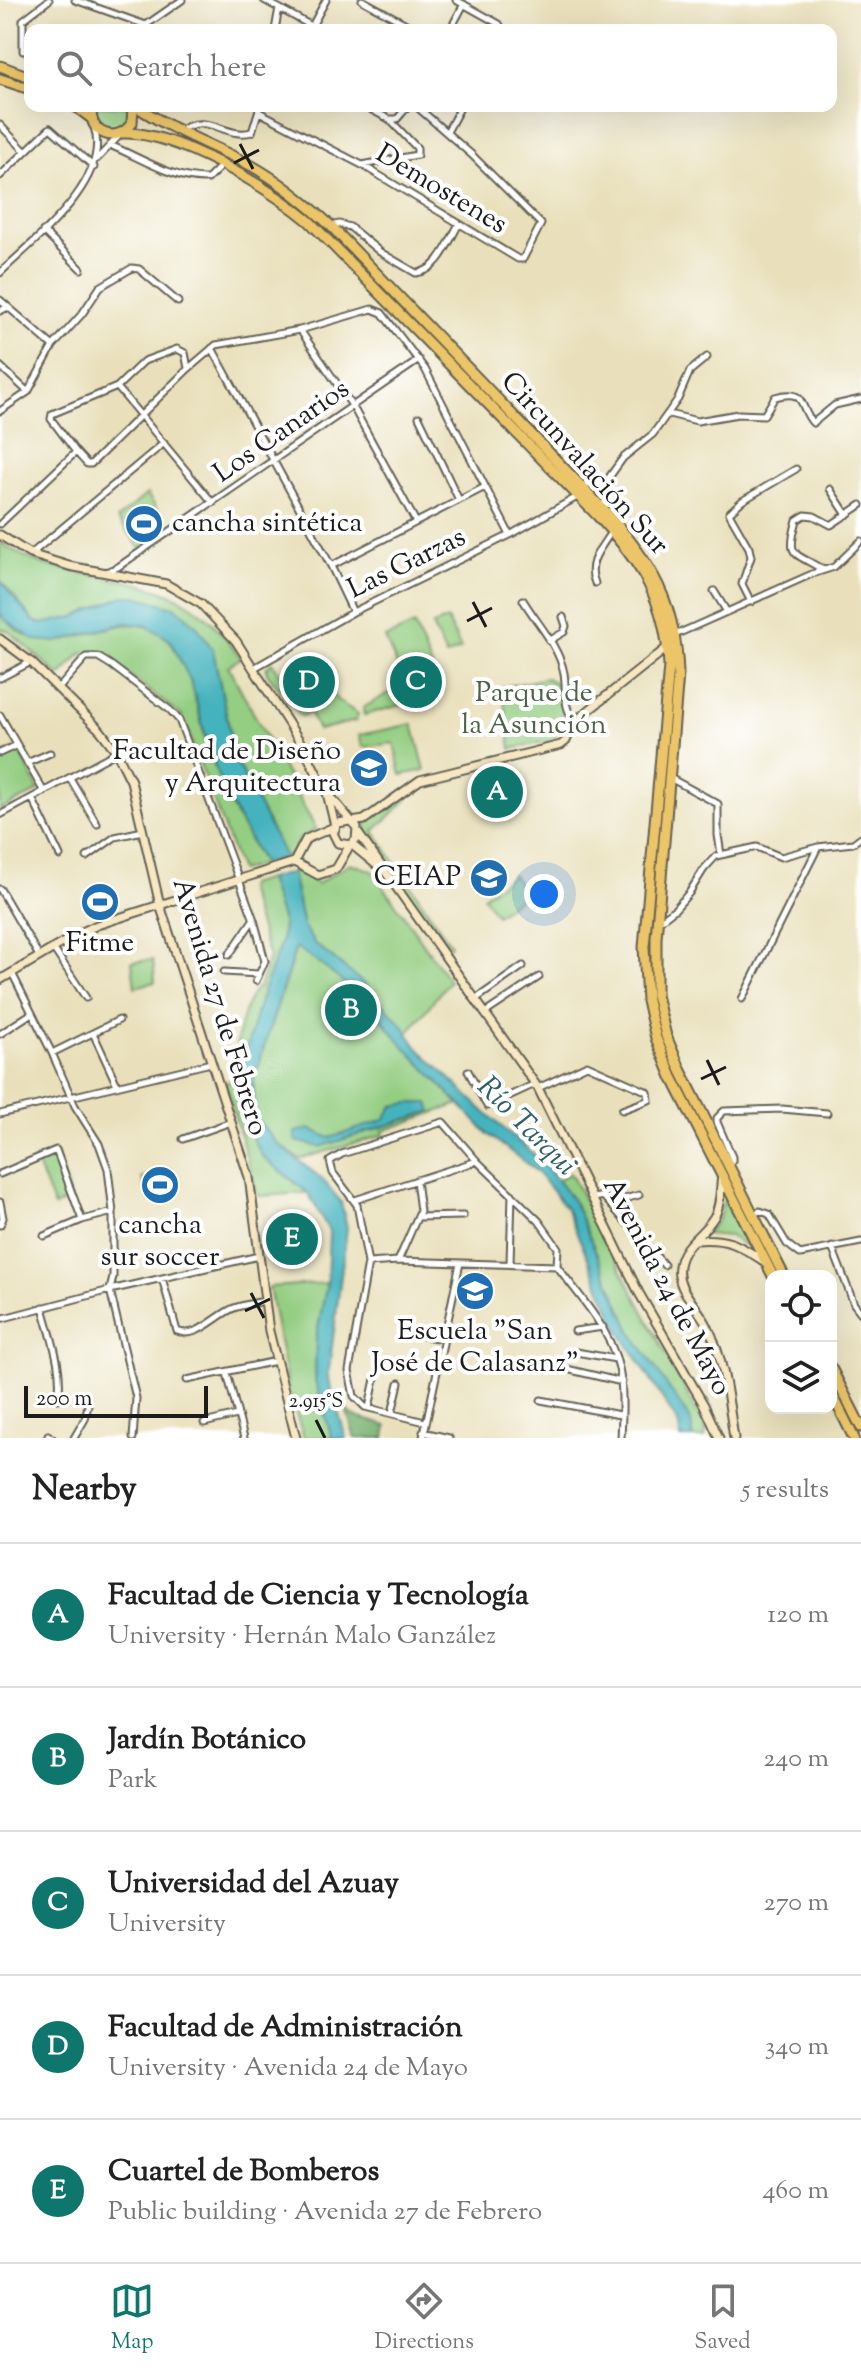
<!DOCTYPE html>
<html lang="en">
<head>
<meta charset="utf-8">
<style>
  :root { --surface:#fff; --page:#f6f6f6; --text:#222; --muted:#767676; --line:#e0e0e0; --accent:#0f766e }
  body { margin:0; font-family:"Sorts Mill Goudy",serif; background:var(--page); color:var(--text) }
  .controls { position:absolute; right:24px; bottom:24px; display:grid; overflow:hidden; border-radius:16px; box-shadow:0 8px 32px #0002 }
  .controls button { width:72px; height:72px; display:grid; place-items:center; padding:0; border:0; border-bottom:2px solid var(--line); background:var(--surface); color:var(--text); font:40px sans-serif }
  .scale { position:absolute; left:24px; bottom:20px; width:184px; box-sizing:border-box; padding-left:8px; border:4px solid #1c1c1c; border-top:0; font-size:22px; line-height:28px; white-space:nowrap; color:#1c1c1c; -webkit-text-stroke:6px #fff; paint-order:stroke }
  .you { position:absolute; left:544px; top:894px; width:28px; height:28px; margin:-20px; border:6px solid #fff; border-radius:50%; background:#1a73e8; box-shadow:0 0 0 12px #1a73e833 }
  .badge { display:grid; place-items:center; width:52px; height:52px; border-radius:50%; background:var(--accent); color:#fff; font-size:26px; font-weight:700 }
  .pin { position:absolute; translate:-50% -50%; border:4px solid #fff; box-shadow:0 2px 8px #0006 }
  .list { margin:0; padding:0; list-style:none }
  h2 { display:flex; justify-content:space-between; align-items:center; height:104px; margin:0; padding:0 32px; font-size:34px }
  h2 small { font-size:26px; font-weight:400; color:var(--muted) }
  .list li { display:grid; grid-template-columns:52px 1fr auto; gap:24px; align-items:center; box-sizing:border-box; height:144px; padding:0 32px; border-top:2px solid var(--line) }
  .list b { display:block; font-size:30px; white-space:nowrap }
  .list p { margin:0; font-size:26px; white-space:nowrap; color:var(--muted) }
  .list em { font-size:26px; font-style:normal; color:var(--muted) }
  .icon { flex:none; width:44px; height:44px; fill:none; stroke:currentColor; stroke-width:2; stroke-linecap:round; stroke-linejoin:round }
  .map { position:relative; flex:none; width:861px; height:1438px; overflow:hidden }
  .search { position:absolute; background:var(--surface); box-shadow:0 8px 32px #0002; left:24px; right:24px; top:24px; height:88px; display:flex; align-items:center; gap:20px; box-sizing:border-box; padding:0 28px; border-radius:16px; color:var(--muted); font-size:30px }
  .sheet { height:824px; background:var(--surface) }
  nav { display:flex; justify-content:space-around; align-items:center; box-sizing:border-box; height:112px; border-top:2px solid var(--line); background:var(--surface); font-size:22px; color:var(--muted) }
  nav a { display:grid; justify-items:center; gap:4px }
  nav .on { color:var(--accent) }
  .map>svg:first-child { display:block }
  .green { fill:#94ce82; stroke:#58754f; stroke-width:2 }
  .forest { fill:#77b170; stroke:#4a6646; stroke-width:2 }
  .water { fill:#44b3be; stroke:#30686d; stroke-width:2 }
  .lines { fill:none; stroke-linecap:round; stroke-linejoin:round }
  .street-casing { stroke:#646154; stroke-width:9 }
  .secondary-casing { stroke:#646154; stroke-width:11 }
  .highway-casing { stroke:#646154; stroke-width:13 }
  .street { stroke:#fff; stroke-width:5 }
  .secondary { stroke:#f7e8c3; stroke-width:7 }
  .highway { stroke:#ecc569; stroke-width:9 }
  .ticks { fill:none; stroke:#1c1c1c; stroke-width:3 }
  .labels { text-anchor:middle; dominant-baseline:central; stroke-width:8; stroke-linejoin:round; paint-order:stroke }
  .street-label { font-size:28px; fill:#1c1c1c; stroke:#fff }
  .poi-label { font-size:28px; fill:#1c1c1c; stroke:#fff }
  .park-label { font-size:28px; fill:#4c6345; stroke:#fff }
  .water-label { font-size:30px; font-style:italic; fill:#2e6065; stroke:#fff }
  .ticks-label { font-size:20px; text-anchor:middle; fill:#1c1c1c; stroke:#fff; stroke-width:8; stroke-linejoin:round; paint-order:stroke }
</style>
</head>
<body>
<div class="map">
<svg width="861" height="1438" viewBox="0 0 861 1438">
  <rect width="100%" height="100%" fill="#fff"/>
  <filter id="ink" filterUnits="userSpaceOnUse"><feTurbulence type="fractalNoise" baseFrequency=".0125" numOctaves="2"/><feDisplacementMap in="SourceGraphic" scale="16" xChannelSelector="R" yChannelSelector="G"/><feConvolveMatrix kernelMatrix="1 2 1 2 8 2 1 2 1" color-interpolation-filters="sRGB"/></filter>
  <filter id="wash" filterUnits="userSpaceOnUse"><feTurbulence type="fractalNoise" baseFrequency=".006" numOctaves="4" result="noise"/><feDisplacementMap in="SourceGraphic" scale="32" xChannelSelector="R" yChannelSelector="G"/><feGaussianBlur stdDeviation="1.8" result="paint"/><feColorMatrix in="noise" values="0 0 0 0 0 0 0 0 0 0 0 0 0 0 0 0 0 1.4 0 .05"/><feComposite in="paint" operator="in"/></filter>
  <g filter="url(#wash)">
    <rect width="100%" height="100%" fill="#e9e0bb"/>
    <path class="green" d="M 97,106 L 128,106 L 130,113 L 127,124 L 112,132 C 99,127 94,120 97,106 Z
      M 147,494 L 170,529 L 140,548 L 117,519 Z
      M 0,542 C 58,585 135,568 191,605 C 212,619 226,638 241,658 L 228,666 L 316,829 L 299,840 L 292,854 L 285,857 L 236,761 L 213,650 L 108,602 L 75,617 L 42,624 L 34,621 L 0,580 Z
      M 0,613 C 54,684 118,591 168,639 C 188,658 199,715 206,742 C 211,757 217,773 223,788 C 233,814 249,839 263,864 L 240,871 L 182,716 L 98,651 L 81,654 L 60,676 L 8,631 L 0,629 Z
      M 447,619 L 461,649 L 446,656 L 432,626 Z
      M 414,625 L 435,674 L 406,686 L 385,638 Z
      M 272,662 L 283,678 L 290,675 L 310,703 L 329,690 L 338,701 L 358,714 L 356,721 L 318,730 L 310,713 L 301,716 L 267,673 L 266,668 Z
      M 546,678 L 558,684 L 564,712 L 554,740 L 511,749 L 502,687 Z
      M 399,687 L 409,703 L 364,715 L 363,708 Z
      M 413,724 L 425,770 L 401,775 L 394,743 L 363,747 L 359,735 Z
      M 18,747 L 39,791 L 0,810 L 0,756 Z
      M 409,792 L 408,799 L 374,831 L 451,945 L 446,949 L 365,833 L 366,823 Z
      M 350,863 L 373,871 L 449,981 L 401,1042 L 459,1104 L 383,1131 L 384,1135 L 300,1159 L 277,1143 L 256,1119 L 253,1081 L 303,926 L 292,872 L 300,871 L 317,884 Z
      M 513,875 L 526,893 L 496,915 L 483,896 Z
      M 268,879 L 283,925 L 281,942 L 263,991 L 238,1078 L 241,1110 L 244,1123 L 263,1157 L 308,1193 L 258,1196 L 225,1083 L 231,1081 C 236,1050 238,1014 256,988 L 259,988 L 269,957 L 247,889 L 248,885 Z
      M 153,960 L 155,982 L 135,987 L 132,962 Z
      M 51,1153 L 56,1153 L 70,1199 L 54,1207 L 35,1160 Z
      M 171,1169 L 178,1192 L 150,1201 L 142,1178 Z
      M 570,1173 L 706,1429 L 705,1438 L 693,1438 L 690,1421 L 631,1331 L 574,1202 L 557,1180 Z
      M 724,1199 L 746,1246 L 729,1236 L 705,1234 L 719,1218 Z
      M 327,1283 L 316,1338 L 315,1380 L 332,1438 L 304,1438 L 288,1389 L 269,1287 Z"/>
    <path class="forest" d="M 346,1409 L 354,1416 L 387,1426 L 385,1438 L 355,1438 Z"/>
    <path class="water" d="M 0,580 L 33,621 L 42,624 L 75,617 L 123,596 L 136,596 L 177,608 L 197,626 L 213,650 L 236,761 L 285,857 L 263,864 L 224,792 L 208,746 L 191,682 L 170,640 L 147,626 L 126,623 L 57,642 L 34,640 L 5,620 L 0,613 Z
      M 292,872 L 303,926 L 314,943 L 363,983 L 401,1023 L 418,1048 L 489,1116 L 544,1163 L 574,1202 L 631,1331 L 691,1421 L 693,1438 L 681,1438 L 678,1423 L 619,1330 L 566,1208 L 536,1171 L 488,1134 L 400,1042 C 373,1004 334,973 296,947 L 253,1081 L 255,1108 L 256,1119 L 277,1143 L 322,1179 L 341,1202 L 347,1228 L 328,1378 L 346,1438 L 332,1438 L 315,1380 L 316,1338 L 327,1283 L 329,1231 L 308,1193 L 263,1157 L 244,1123 L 241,1110 L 238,1078 L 263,991 L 281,942 L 283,925 L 268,879 Z
      M 410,1103 L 429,1103 L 432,1111 L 320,1147 L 296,1141 L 295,1132 L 310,1129 L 330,1138 L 384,1120 L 393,1106 Z"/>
  </g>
  <g filter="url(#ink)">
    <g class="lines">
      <defs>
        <path id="street" d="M 75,0 L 146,25
          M 264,0 L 319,30
          M 362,0 L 417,30
          M 456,0 L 499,24 L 503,30
          M 312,26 L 326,0
          M 144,30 L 146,25 L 182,0
          M 275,30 L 279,8
          M 450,30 L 464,4
          M 23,51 L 23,20 L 49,0
          M 364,106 L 389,119 L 397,119 L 408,106
          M 259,112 L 362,165 L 518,259 L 523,259 L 541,224 L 472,155 L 416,106
          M 0,125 L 25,151
          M 179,131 C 209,111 224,139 252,132 L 260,106
          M 447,132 L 461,106
          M 110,145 C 141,158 174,180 208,179 L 222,165
          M 97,159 L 120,135
          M 362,165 L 417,155 L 417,148 L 389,119
          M 0,176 L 50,128 L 94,167
          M 331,226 L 339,224 L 350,227 L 380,252 L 416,273 C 438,272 449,241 459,224
          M 43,231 L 81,269
          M 0,273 C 35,239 112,181 94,127
          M 0,300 L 53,346
          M 0,311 L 8,307
          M 300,330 L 353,407 L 416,522
          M 212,348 L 331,566 L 353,612
          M 0,366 L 28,392
          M 117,387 L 213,503
          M 0,411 L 28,392 L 53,346 L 82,314 L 100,287 L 132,268 L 139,269 L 178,302
          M 669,414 L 697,421 L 738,414 L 764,415 L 775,397 C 808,388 798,407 813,423 L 835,405 L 861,399
          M 419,417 L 459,500
          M 76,452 L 51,419 L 52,414 L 117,387 L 144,361 L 177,349 L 185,353 L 188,368
          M 582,485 L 605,484
          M 830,489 L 847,515
          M 605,510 L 605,484 L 610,476 L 623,458 L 653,434 L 678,399 L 690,371 L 707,357
          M 0,524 L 76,452 L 87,464 L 91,464 L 188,369 L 216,345 L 300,330 L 372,309 L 382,313 L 425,369 L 510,535
          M 31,554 L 164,443
          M 331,566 L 485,487
          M 823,570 C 794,551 786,559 797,520 L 805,515 L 814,516 L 831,525 L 861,505
          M 106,572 L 118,567 L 419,360
          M 595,583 C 586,563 601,548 611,532
          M 714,591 L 727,612
          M 523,600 C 536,622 559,646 564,673 C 567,693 562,703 574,722
          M 751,602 L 742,584 L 751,557 L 749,548 L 729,513 L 742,501 L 796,469
          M 675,635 L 812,574 L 834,567 L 861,541
          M 549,641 L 564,632 L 566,626 L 563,617
          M 254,668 L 353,612 L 510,535 L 577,497
          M 0,678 L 31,662
          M 59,688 L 86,657 L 98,657 L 111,665 L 170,710 L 179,720 L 254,920 L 265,961 L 256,981
          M 0,715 L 44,792
          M 0,753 L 17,745
          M 27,763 L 50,753
          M 70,778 L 97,824
          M 670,778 L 718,804 L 718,835 L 721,855
          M 32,798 L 60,856
          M 0,815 L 117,752
          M 87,857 L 115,837 L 143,831
          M 0,889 L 39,956
          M 658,922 L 675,909 L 689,893 L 704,869 L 716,856 L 757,847 L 781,857 L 818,847 L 853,843 L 861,837
          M 53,948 L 86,998
          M 229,955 L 253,920
          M 224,972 L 259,974
          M 12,973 L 52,1053 L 75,1106 L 99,1144 L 108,1169 L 113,1212 L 113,1277 L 110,1290 L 136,1398 L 133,1438
          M 476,999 L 523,966
          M 742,999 L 818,847
          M 485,1013 L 539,977
          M 93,1033 L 117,1085
          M 0,1034 L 32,1013
          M 52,1053 L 119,1020
          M 468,1071 L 487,1106 L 535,1084
          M 538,1088 L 587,1065 L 648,1092 L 649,1100 L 622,1110
          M 0,1114 L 211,1063
          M 183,1139 L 231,1122
          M 728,1166 L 732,1161 L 732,1157 L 717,1122 L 717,1118 L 724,1111 L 782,1109 L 827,1113
          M 0,1174 L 56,1150 L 82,1220
          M 594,1198 L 603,1196 L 664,1265
          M 355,1200 L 477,1161
          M 0,1202 L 3,1218 L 0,1225
          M 610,1203 L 639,1195
          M 753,1214 L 760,1211 L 769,1214 L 787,1244 L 800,1254 L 861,1242
          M 418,1217 L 463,1216
          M 44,1236 L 82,1220 L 113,1212
          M 832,1247 L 854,1304 L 861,1313
          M 398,1261 L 420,1211 L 416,1180
          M 368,1263 L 398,1261 L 557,1266
          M 510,1263 L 512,1194
          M 557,1266 C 583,1301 617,1336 621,1381 C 623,1399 622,1420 621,1438
          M 162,1278 L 177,1331 C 197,1340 216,1315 234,1308 C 243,1305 254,1303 265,1301
          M 43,1307 C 50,1335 64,1369 58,1399
          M 0,1319 L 110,1290 L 259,1256
          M 575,1331 L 603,1327
          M 413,1334 L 443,1339
          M 576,1352 L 616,1359
          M 558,1367 L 622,1382
          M 227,1373 L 244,1438
          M 187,1380 L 276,1361
          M 541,1400 L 620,1415
          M 369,1408 L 375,1379
          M 392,1413 L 399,1383
          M 425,1422 L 365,1407 L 354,1396 L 349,1371 L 368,1263 L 357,1205 L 333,1173 L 330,1161 L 342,1154 L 443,1122 L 477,1161 L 539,1221 L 558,1248 L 557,1266
          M 204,1423 L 237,1415
          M 423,1432 L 449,1438
          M 48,1435 L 52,1438
          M 74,1438 L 85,1419 L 88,1405
          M 423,1438 L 460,1263"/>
        <path id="secondary" d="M 0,535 L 30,554 L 69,566 L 166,584 L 201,604 L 236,641 L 302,745 L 326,791 L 357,828 L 356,840 L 350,845 L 336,869 L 318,875 L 294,862
          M 0,639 L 31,662 L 100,730 L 116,751 L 131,781 L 160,905 L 249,1177 L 269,1331 L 296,1438
          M 327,793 L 335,826
          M 352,822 L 364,820 L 420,780 L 561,745 L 566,741 L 574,722 L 668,647
          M 358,833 L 538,1088 L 639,1293 L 704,1405 L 719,1438
          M 351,844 L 379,867
          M 350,845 L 338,843 L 333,833 L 338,823 L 350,821
          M 0,980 L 76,935 L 97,925 L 294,862 L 306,839 L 334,827
          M 722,1175 C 720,1189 721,1206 714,1217 C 703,1235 682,1244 679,1266 C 675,1289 698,1306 707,1325 C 725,1361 728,1399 734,1438
          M 695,1240 C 728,1237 739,1245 765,1262"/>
        <path id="highway" d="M 0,66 L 30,77
          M 0,79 L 30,89
          M 75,106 L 91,118
          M 92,106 C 86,133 117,146 132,123 L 133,106
          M 136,106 C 173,131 213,145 252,166 C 281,182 306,203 331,226 L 605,511 C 651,562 676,603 678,674 L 656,938 L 656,995 L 666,1036 L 681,1071 L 784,1276
          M 122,133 C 175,130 269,188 309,221 L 597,515 C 641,562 666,600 669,666 L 644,947 L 647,1001 L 656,1038 L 672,1077 L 773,1276
          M 831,1368 L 861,1427
          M 831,1392 L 854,1438"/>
      </defs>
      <use href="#street" class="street-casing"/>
      <use href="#secondary" class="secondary-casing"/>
      <use href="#highway" class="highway-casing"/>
      <use href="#street" class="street"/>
      <use href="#secondary" class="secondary"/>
      <use href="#highway" class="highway"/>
    </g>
  </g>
  <path class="ticks" d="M 240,144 L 253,169M 234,163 L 259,150M 473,602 L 486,627M 467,621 L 492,608M 707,1060 L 719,1085M 701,1079 L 726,1067M 251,1293 L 264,1318M 245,1311 L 270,1299M 316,1420 L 325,1438"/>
  <defs>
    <symbol id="stadium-disc" viewBox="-11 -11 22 22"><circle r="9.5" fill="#1f6fb2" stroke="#fff"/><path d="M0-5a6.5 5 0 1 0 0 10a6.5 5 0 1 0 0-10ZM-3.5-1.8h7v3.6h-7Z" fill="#fff"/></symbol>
    <symbol id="university-disc" viewBox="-11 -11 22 22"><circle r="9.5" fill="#1f6fb2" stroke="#fff"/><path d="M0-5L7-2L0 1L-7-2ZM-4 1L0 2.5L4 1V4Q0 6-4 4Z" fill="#fff"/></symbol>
    <symbol id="school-disc" viewBox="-11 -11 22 22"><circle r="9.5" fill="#1f6fb2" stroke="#fff"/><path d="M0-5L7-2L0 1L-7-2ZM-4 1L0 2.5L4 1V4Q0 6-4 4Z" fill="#fff"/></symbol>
  </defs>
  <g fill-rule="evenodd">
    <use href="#stadium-disc" x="122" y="502" width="44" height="44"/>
    <use href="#university-disc" x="347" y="746" width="44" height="44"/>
    <use href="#school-disc" x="467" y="856" width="44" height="44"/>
    <use href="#stadium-disc" x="78" y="880" width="44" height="44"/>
    <use href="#stadium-disc" x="138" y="1163" width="44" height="44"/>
    <use href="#school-disc" x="453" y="1269" width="44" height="44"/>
  </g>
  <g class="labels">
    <g class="street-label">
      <text transform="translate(441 190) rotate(31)">Demostenes</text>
      <text transform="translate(282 432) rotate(-35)">Los Canarios</text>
      <text transform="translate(584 464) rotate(48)">Circunvalación Sur</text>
      <text transform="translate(407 564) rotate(-26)">Las Garzas</text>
      <text transform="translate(219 1007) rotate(73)">Avenida 27 de Febrero</text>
      <text transform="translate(666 1287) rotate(62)">Avenida 24 de Mayo</text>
    </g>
    <g class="poi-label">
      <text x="172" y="524" text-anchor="start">cancha sintética</text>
      <text x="341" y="752" text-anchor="end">Facultad de Diseño<tspan x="341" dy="32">y Arquitectura</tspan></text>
      <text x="461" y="878" text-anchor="end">CEIAP</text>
      <text x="100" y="944">Fitme</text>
      <text x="160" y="1226">cancha<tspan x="160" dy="32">sur soccer</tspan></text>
      <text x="475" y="1332">Escuela "San<tspan x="475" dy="32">José de Calasanz"</tspan></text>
    </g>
    <g class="park-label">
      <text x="534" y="694">Parque de<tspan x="534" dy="32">la Asunción</tspan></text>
    </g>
    <g class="water-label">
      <text transform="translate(526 1127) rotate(45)">Río Tarqui</text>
    </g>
  </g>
  <g class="ticks-label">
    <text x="316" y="1407">2.915°S</text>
  </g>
</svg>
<div class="controls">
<button><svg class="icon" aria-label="locate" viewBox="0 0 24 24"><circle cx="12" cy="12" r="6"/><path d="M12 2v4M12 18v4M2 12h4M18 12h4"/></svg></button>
<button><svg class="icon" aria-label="layers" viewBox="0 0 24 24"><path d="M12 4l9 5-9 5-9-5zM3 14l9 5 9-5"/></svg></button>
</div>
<div class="scale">200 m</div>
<div class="you"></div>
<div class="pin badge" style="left:497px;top:792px">A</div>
<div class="pin badge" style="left:351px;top:1010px">B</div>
<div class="pin badge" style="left:416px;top:682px">C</div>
<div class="pin badge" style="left:309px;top:682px">D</div>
<div class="pin badge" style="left:292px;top:1239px">E</div>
<div class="search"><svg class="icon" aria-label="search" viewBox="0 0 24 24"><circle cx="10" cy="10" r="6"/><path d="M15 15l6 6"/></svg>Search here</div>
</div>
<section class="sheet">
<h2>Nearby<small>5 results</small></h2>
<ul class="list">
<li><span class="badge">A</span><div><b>Facultad de Ciencia y Tecnología</b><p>University · Hernán Malo Ganzález</p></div><em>120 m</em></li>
<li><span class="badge">B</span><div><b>Jardín Botánico</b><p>Park</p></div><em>240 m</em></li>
<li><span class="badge">C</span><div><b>Universidad del Azuay</b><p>University</p></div><em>270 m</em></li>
<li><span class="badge">D</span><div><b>Facultad de Administración</b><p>University · Avenida 24 de Mayo</p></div><em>340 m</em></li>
<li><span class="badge">E</span><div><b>Cuartel de Bomberos</b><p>Public building · Avenida 27 de Febrero</p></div><em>460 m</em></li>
</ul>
</section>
<nav>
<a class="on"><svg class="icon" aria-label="map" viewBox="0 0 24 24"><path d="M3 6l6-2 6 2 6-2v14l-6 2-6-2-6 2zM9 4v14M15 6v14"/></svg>Map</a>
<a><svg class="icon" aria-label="directions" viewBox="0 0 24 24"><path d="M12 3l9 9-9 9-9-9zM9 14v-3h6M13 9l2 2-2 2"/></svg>Directions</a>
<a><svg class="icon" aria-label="saved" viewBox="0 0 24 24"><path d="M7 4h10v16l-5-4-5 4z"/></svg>Saved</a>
</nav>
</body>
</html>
